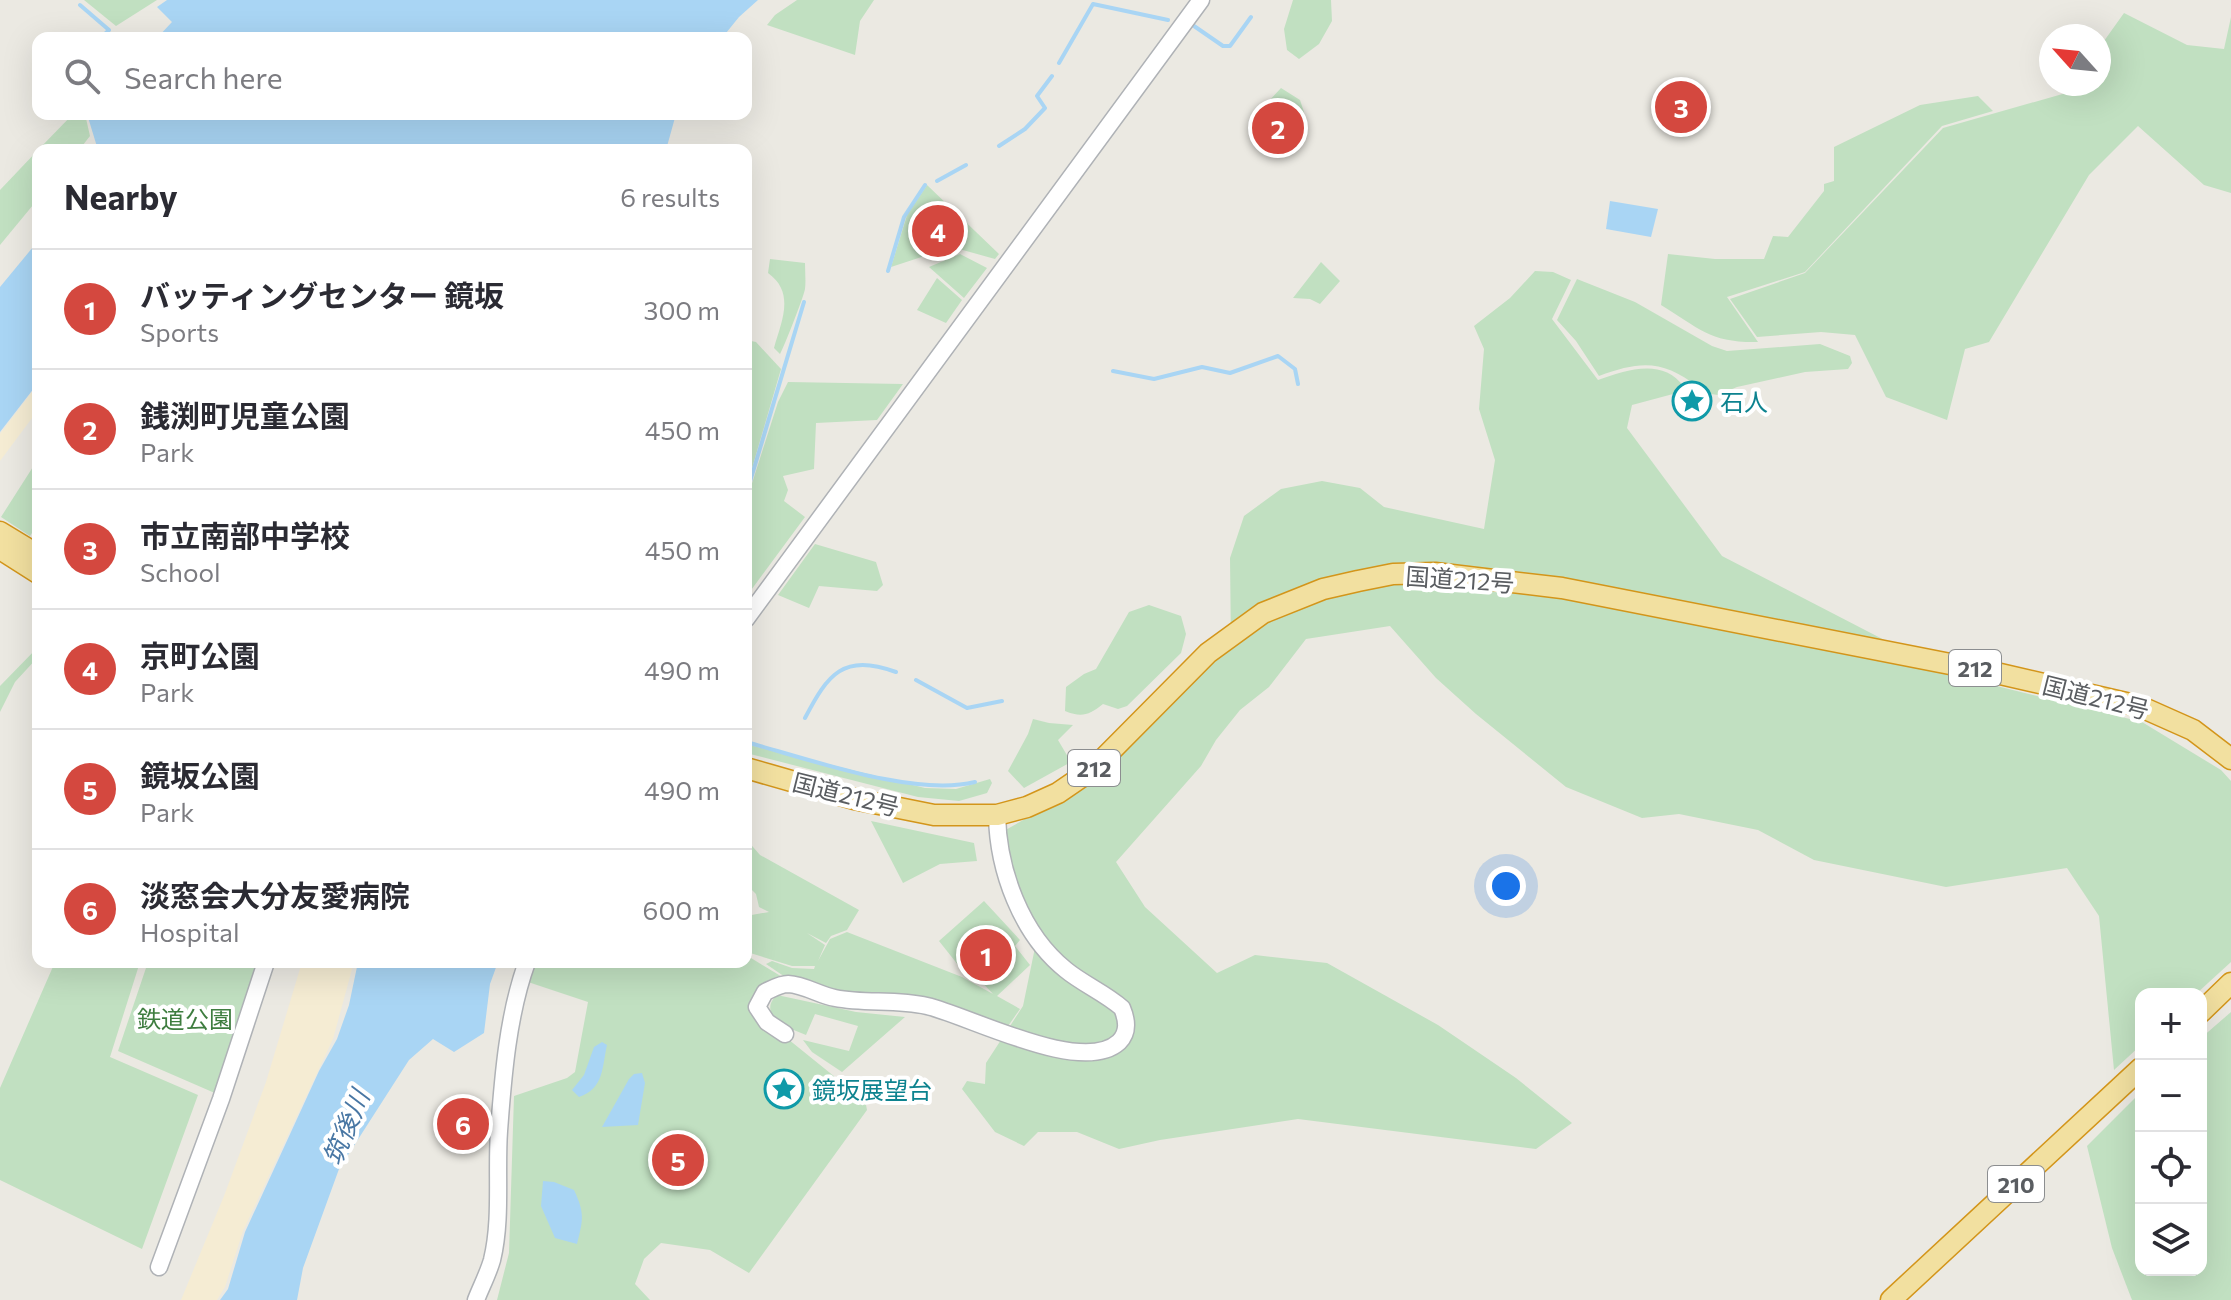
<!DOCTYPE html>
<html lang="en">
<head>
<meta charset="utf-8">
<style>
  :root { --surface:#fff; --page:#f2f2f3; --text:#2b2b33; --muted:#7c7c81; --line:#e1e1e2; --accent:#d4483f }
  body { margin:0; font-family:Commissioner,"Noto Sans JP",sans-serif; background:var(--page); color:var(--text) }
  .controls { position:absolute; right:24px; bottom:24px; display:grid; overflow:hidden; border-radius:16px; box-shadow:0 8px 32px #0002 }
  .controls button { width:72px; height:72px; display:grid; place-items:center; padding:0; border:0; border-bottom:2px solid var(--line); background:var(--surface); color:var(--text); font:40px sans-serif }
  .compass { position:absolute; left:2039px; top:24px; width:72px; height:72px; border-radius:50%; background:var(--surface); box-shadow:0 8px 32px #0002; rotate:297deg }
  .you { position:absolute; left:1506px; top:886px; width:28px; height:28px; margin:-20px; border:6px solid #fff; border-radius:50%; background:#1a73e8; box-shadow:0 0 0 12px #1a73e833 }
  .badge { display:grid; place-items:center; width:52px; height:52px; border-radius:50%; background:var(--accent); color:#fff; font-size:26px; font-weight:700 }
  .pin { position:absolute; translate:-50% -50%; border:4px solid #fff; box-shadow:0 2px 8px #0006 }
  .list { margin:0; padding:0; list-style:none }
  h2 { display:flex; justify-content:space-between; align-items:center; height:104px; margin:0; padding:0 32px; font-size:34px }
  h2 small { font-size:26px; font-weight:400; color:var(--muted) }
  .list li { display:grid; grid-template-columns:52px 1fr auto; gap:24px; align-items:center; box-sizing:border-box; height:120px; padding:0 32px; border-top:2px solid var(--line) }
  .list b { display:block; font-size:30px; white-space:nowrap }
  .list p { margin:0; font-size:26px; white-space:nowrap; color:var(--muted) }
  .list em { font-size:26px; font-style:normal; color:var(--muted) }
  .icon { flex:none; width:44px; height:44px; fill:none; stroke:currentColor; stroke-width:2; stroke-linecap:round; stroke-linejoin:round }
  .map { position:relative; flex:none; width:2231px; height:1300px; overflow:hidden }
  .search { position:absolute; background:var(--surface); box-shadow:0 8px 32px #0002; left:32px; top:32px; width:720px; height:88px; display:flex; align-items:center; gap:20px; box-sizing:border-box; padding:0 28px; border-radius:16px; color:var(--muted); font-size:30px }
  .panel { position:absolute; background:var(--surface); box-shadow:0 8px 32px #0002; left:32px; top:144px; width:720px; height:824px; border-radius:16px }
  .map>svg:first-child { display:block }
  .green { fill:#c1e0c1 }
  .sand { fill:#f5ecd3 }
  .water { fill:#a9d5f4 }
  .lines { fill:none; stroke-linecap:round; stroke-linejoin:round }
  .stream { stroke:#a9d5f4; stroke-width:4 }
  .tertiary-casing { stroke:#afb2b6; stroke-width:19 }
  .trunk-casing { stroke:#d3951a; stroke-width:23 }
  .tertiary { stroke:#fff; stroke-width:16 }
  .trunk { stroke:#f2e0a0; stroke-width:20 }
  .labels { text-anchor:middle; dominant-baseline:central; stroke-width:8; stroke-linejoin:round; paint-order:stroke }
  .shield { fill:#fff; stroke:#8c8e90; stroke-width:2 }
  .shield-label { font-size:22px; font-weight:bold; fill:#5a5d61 }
  .culture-label { font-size:24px; fill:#0d838f; stroke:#fff; text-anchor:start }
  .street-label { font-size:24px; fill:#5a5d61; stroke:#fff }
  .park-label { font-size:24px; fill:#3e7d3f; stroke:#fff }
  .water-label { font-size:26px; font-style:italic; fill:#4977a4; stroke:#fff }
</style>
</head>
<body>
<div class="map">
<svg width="2231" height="1300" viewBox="0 0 2231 1300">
  <rect width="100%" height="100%" fill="#ebe9e2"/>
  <path class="green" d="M 84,0 L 157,0 L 116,26 Z
    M 797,0 L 874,0 L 860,21 L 855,55 L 767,25 L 775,15 Z
    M 1293,0 L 1331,0 L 1332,21 L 1319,44 L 1299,59 L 1287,50 L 1284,29 Z
    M 2124,13 L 2187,45 L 2224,49 L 2231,17 L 2231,193 L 2204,185 L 2138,126 L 2089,175 L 1989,342 L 1965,349 L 1947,420 L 1886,397 L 1855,335 L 1821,332 L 1757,337 L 1730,299 L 1805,273 L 1943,128 L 2066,93 L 2073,84 L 2099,84 L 2099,48 Z
    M 1281,88 L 1300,100 L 1304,112 L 1284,143 L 1259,148 L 1268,102 Z
    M 1978,96 L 1993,111 L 1942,126 L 1805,272 L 1727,297 L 1758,342 C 1711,343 1700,329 1661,305 L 1668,254 L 1715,259 L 1764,259 L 1773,236 L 1788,237 L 1824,191 L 1824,184 L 1834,181 L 1834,147 L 1920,105 Z
    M 73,114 L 85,114 L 90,136 L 79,150 L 38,150 Z
    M 38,150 L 38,199 L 0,245 L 0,190 Z
    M 927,185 L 999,254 L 995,259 L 952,247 L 891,267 L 907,215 Z
    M 960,254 L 987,268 L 964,298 L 929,267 Z
    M 770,259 L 805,263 C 805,272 806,281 805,289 C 804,296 784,347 780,354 L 774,348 C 781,322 796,293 768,273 Z
    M 1321,262 L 1340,281 L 1320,304 L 1310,299 L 1293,298 Z
    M 1535,271 L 1553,272 L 1571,280 L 1552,319 L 1598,380 C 1626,370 1663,357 1684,387 L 1673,394 L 1632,405 L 1627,428 L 1722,556 L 1952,675 L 2142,722 L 2221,770 L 2231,781 L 2231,962 L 2196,994 L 2141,994 L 2141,1045 L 2114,1070 L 2099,916 L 2067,868 L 1946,887 L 1814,860 L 1758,830 L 1679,814 L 1642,818 L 1566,787 L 1476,714 L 1436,678 L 1390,626 L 1306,639 L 1269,687 L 1240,710 L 1216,740 L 1201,766 L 1116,862 L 1145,907 L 1217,973 L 1255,955 L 1327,963 L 1438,1025 L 1516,1078 L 1572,1123 L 1536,1149 L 1298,1119 L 1160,1140 L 1119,1149 L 1077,1132 L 1038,1132 L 1024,1146 L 995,1132 L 962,1089 L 967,1081 L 985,1084 L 986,1063 L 1023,1006 L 1038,933 L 1007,862 L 1002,832 L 1094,780 L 1175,696 L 1231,645 L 1230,558 L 1244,516 L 1281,489 L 1322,481 L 1360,488 L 1384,507 L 1484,529 L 1495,460 L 1479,409 L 1484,349 L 1474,326 L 1510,298 Z
    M 937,278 L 962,300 L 946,323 L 917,310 Z
    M 1577,279 L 1635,302 L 1712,346 L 1727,351 L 1820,344 L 1850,356 L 1852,363 L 1848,369 L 1805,372 L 1737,387 L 1718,395 L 1697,392 L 1699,388 C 1663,359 1640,361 1599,376 L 1576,341 L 1557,320 Z
    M 746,340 L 756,342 L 781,369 L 746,489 Z
    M 788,382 L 903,384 L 877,420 L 816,423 L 814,469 L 783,476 L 788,490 L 784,501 L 805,517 L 746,597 L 746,502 L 778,402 Z
    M 38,459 L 38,524 L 30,536 L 1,517 Z
    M 815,544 L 876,562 L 883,585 L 877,591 L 819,586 L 809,608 L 778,595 Z
    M 1149,605 L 1181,616 L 1186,634 L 1181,653 L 1127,706 L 1118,709 L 1103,704 C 1089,715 1082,718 1065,711 L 1066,687 L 1084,674 L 1096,669 L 1129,612 Z
    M 38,647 L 38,657 L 15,682 L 0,712 L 0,686 Z
    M 1033,719 L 1049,723 L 1073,725 L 1058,740 L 1071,762 L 1024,788 L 1008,771 L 1028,734 Z
    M 746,744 L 925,788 L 956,789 L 990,779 L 992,783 L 987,793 L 959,801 L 918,797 L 746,753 Z
    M 871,821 L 974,843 L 977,861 L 940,864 L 903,883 Z
    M 746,839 L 760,855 L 859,910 L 847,930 L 831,936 L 826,943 L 807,933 L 825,945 L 818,961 L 830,939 L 847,932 L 962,977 L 993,994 L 977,977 L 970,980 L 939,941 L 984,901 L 1020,940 L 1015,946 L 1030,965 L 997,996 L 1020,1009 L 1006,1029 L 834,993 L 788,979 L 766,964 L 772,961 L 792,968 L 814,969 L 815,966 L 792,966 L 747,952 L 751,958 L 784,978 L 759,999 L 783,1035 L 835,1077 L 864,1094 L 867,1110 L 749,1273 L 710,1250 L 661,1243 L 644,1259 L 635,1284 L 650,1300 L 497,1300 L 509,1253 L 514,1096 L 567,1078 L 575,1072 L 588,1002 L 528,982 L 536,962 L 746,962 L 746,916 L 769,912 L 759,907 L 756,894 L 746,884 Z
    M 55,962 L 140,962 L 110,1057 L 198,1095 L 142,1249 L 0,1180 L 0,1088 Z
    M 148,962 L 258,962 L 217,1094 L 118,1051 Z
    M 777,995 L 856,1012 L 905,1017 L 842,1072 L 812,1052 L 803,1040 L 849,1051 L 858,1026 L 815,1014 L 806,1035 L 774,1022 C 770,1011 767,1004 777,995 Z
    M 2231,1012 L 2231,1300 L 2132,1300 L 2112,1248 L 2087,1146 L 2141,1092 L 2141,1270 L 2201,1270 L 2201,1038 Z"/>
  <path class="sand" d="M 38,384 L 38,410 L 0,461 L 0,434 Z
    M 302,962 L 354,962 L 333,1039 L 243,1231 L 225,1287 L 217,1300 L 181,1300 L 224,1196 L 266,1082 Z"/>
  <path class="water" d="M 167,0 L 758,0 L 739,17 L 722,38 L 157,38 L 172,22 L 157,7 Z
    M 87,114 L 676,114 L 666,150 L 98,150 Z
    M 1610,201 L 1658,209 L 1651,237 L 1606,229 Z
    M 38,241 L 38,383 L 0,432 L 0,287 Z
    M 358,962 L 498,962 L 490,984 L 484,1033 L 454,1052 L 433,1039 L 409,1060 L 339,1169 L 303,1268 L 297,1300 L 220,1300 L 228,1289 L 245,1232 L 319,1071 L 337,1039 L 349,1005 Z
    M 602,1042 L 607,1045 C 602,1067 604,1089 579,1097 L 572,1090 L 584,1075 L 594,1047 Z
    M 642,1073 L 645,1083 L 638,1125 L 602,1127 L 629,1079 L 634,1074 Z
    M 543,1181 L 554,1182 L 574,1190 C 585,1213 583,1220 577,1244 L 555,1238 L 541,1206 Z"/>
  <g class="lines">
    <path class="stream" d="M 80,5 L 109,30 L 101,38
      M 1194,26 L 1223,46 L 1230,46 L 1251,17
      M 1059,63 L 1093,4 L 1168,20
      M 999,146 L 1025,129 L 1045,108 L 1037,96 L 1052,76
      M 937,181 L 966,165
      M 888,271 L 904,217 L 925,185
      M 1113,371 L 1154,379 L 1202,367 L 1230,373 L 1278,356 L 1295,369 L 1298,384
      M 746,495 L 804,302
      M 916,680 L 967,708 L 1002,701
      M 805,718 C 828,674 843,653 896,672
      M 746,742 C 809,759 913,797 975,782"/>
    <defs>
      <path id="tertiary" d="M 746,619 L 1201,0
        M 785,1034 L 767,1022 L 757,1007 L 765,992 C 772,989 780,984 788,984 C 805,985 819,995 835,998 C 865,1004 896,999 927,1006 C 970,1016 1082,1076 1119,1042 C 1129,1032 1127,1020 1122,1008 C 1105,993 1083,984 1066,970 C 1021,934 998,870 997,815
        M 159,1267 L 221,1099 L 266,962
        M 476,1300 C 481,1287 488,1274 492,1260 C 502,1219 496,1173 499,1131 C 503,1076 508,1014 527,962"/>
      <path id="trunk" d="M 0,532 L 38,555
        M 0,549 L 38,573
        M 746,768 L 854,799 L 934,815 L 997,815 L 1027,807 L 1058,793 L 1093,769 L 1208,653 L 1263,613 L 1323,589 L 1358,581 L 1393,574 L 1435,573 L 1562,588 L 1996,673 L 2139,706 L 2193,730 L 2231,759
        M 2201,1012 L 2231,983
        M 1891,1300 L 2141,1068"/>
    </defs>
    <use href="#tertiary" class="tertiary-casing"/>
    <use href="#trunk" class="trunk-casing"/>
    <use href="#tertiary" class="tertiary"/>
    <use href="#trunk" class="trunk"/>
  </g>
  <defs>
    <symbol id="sight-ring" viewBox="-11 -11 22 22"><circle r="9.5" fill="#fff" stroke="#0f9aa8" stroke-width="1.5"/><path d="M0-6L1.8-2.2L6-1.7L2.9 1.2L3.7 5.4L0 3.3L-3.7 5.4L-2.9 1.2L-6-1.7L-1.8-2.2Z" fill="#0f9aa8"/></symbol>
  </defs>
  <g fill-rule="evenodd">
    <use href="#sight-ring" x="1670" y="379" width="44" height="44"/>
    <use href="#sight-ring" x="762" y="1067" width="44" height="44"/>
  </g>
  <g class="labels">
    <g class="shield">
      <rect x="1949" y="650" width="52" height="36" rx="6"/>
      <rect x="1068" y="750" width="52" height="36" rx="6"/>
      <rect x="1988" y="1166" width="56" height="36" rx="6"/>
    </g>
    <g class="shield-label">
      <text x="1975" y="668">212</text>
      <text x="1094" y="768">212</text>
      <text x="2016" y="1184">210</text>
    </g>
    <g class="culture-label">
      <text x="1720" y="401">石人</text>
      <text x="812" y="1089">鏡坂展望台</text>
    </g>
    <g class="street-label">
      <text transform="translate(1460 579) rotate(4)">国道212号</text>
      <text transform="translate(2096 697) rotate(14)">国道212号</text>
      <text transform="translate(846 794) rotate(14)">国道212号</text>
    </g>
    <g class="park-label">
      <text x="185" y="1018">鉄道公園</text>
    </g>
    <g class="water-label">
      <text transform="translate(345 1127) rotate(-67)">筑後川</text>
    </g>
  </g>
</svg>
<div class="controls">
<button>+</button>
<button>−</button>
<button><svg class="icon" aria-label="locate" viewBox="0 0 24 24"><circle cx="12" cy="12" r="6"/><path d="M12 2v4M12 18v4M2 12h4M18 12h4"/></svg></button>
<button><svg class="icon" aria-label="layers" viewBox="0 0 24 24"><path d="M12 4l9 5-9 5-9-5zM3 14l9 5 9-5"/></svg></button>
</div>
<svg class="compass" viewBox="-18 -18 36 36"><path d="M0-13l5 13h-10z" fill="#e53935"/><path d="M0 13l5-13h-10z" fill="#7c7c81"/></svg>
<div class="you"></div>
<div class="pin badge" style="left:986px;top:955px">1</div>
<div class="pin badge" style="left:1278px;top:128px">2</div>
<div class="pin badge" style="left:1681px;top:107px">3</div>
<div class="pin badge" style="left:938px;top:231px">4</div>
<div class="pin badge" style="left:678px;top:1160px">5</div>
<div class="pin badge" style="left:463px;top:1124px">6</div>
<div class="search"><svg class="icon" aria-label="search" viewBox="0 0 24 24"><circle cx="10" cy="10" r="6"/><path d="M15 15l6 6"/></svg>Search here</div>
<section class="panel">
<h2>Nearby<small>6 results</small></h2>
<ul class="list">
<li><span class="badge">1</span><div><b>バッティングセンター 鏡坂</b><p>Sports</p></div><em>300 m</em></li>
<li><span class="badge">2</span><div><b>銭渕町児童公園</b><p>Park</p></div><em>450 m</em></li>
<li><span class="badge">3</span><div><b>市立南部中学校</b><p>School</p></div><em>450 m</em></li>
<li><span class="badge">4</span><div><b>京町公園</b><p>Park</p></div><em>490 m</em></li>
<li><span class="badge">5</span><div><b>鏡坂公園</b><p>Park</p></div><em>490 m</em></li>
<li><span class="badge">6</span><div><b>淡窓会大分友愛病院</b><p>Hospital</p></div><em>600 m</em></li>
</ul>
</section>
</div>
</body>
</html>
